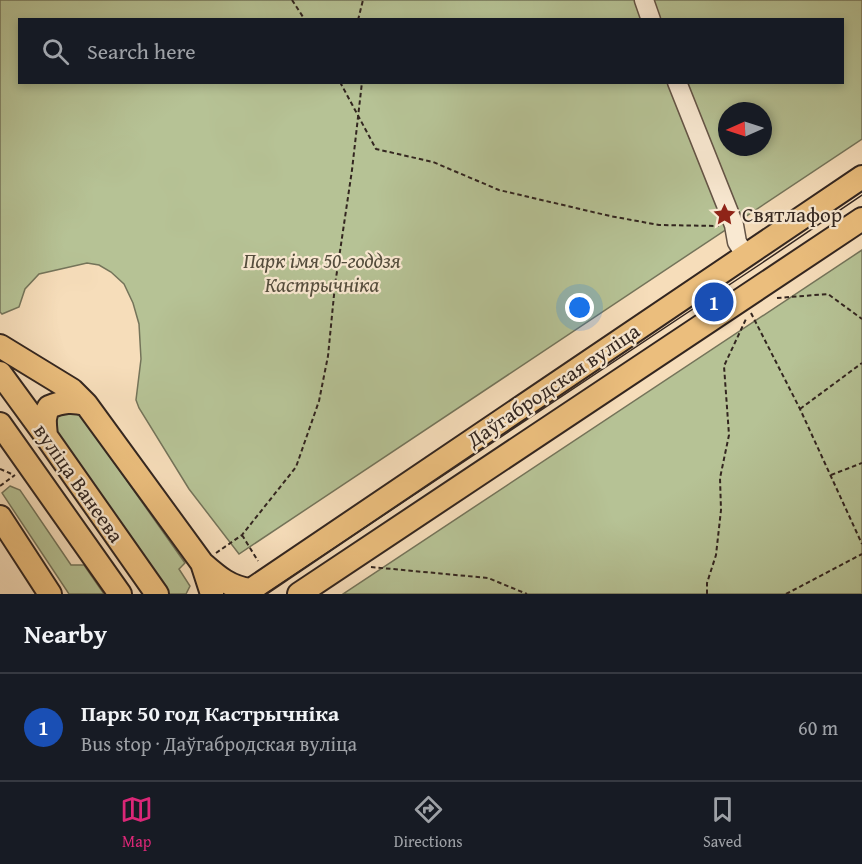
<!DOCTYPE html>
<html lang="en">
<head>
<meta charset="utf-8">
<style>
  :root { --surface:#171b24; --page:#20242c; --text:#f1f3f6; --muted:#9ea1a6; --line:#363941; --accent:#db2777 }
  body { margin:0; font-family:"Gentium Book Plus",serif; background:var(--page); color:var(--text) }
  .compass { position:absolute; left:718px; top:102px; width:54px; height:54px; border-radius:50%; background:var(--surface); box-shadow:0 3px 9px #0003; rotate:267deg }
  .you { position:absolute; left:580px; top:308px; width:21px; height:21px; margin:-15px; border:4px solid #fff; border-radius:50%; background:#1a73e8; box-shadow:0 0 0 9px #1a73e833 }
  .badge { display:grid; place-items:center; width:39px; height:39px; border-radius:50%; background:var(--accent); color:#fff; font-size:20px; font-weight:700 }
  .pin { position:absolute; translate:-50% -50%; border:3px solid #fff; box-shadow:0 2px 6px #0006 }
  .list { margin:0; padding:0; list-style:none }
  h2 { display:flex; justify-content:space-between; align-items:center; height:78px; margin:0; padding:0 24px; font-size:26px }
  h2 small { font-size:20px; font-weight:400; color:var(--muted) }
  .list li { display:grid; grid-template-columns:39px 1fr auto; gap:18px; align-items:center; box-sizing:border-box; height:108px; padding:0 24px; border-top:2px solid var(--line) }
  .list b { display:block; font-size:22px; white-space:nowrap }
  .list p { margin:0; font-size:20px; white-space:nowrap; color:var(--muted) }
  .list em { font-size:20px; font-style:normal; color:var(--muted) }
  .icon { flex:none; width:33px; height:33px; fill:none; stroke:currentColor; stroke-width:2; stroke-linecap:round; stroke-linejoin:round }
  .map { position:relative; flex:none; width:862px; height:594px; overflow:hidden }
  .search { position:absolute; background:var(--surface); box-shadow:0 3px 9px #0003; left:18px; right:18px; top:18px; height:66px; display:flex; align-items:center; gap:15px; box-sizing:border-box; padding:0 21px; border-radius:0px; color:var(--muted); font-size:22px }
  .sheet { height:186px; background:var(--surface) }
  nav { display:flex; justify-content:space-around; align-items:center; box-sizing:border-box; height:84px; border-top:2px solid var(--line); background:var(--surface); font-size:16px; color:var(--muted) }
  nav a { display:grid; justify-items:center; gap:3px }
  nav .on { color:var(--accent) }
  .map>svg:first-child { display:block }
  .green { fill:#b6c295; stroke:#74745a; stroke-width:1.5; fill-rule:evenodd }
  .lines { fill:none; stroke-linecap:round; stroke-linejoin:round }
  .minor-casing { stroke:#645446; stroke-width:21 }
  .major-casing { stroke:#332620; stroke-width:26 }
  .path { stroke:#332620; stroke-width:2; stroke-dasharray:4.5 3; stroke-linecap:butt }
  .minor { stroke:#f9e9d2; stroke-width:18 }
  .major { stroke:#ebbe7d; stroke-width:22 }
  .tram { stroke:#332620; stroke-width:1.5 }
  .labels { text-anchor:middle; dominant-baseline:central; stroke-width:4.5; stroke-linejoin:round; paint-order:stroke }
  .poi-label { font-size:21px; fill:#332620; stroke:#f9e9d2; text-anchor:start }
  .park-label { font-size:21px; font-style:italic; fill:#544d3d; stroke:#f9e9d2 }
  .street-label { font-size:21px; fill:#332620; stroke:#f9e9d2 }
</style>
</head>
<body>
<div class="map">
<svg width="862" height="594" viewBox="0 0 862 594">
  <rect width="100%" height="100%" fill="#f6ddba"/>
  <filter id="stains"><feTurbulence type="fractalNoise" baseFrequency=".00333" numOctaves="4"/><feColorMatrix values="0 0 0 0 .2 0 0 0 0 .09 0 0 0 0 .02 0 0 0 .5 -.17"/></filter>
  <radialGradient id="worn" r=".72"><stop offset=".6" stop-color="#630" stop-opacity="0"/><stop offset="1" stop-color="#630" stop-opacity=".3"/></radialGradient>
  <path class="green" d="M 0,0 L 862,0 L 862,139 L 239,554 L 189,489 L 139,408 L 136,400 L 141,359 L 139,324 L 133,303 L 124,284 L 111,272 L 99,265 L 87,263 L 39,274 L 25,289 L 19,307 L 2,314 L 0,312 ZM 20,20 L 842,20 L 842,82 L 20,82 ZM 727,111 L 763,111 L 763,147 L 727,147 Z
    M 862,250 L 862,594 L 343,594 Z
    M 77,410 L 185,563 L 179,569 L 190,586 L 186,594 L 166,594 L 51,430 L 52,416 Z
    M 10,486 L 20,490 L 71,565 L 84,565 L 104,594 L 69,594 L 2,493 Z"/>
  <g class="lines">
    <defs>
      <path id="minor" d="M 644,0 L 651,20
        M 677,82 L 734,225 L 737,242 L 746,256"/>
      <path id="major" d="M 0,346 L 72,390 L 86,404 L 202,563 L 212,594
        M 0,373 L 46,436 L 157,594
        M 0,424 L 120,594
        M 46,436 C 45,424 43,417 49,407 C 63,401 73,401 86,404
        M 0,517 L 50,594
        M 202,563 C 218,577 229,587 250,590
        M 245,594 L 862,177
        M 299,594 L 862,219"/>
    </defs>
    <use href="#minor" class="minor-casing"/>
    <use href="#major" class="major-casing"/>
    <path class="path" d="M 292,0 L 305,20
      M 358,20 L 363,0
      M 340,82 L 376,149 L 433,162 L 499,190 L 610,216 L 659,225 L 719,226
      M 777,298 L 828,294 L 862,319
      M 751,313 L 800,409 L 862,544
      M 800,409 L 862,363
      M 0,469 L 14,475
      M 831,475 L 862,463
      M 0,486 L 15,475
      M 242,535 L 258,561
      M 216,553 L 242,535 L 296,467 L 319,401 L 328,356 L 335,285 L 352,170 L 362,82
      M 371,567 L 488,578 L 527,594
      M 707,594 L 707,583 L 716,555 L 721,510 L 720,478 L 729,435 L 724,366 L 746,319
      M 786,594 L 862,554"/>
    <use href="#minor" class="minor"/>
    <use href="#major" class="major"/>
    <path class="tram" d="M 265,594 L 762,263 L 862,195"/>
  </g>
  <defs>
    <symbol id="sight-bare" viewBox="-9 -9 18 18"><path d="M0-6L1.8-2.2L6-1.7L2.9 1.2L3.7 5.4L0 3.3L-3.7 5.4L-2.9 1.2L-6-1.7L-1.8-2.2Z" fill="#8f2418" stroke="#f9e9d2" stroke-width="2.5" paint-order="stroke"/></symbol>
  </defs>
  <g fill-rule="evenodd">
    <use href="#sight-bare" x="708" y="198" width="33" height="33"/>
  </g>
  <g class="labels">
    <g class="poi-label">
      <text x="742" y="214">Святлафор</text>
    </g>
    <g class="park-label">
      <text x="322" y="260">Парк імя 50-годдзя<tspan x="322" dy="24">Кастрычніка</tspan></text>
    </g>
    <g class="street-label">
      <text transform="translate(553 385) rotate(-34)">Даўгабродская вуліца</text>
      <text transform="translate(79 483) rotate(55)">вуліца Ванеева</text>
    </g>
  </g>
  <rect width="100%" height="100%" filter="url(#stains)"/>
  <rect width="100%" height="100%" fill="url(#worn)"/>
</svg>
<svg class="compass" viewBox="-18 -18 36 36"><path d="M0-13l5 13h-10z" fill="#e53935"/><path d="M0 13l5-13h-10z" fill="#9ea1a6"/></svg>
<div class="you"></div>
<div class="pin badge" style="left:714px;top:302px;background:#1a4fb4">1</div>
<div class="search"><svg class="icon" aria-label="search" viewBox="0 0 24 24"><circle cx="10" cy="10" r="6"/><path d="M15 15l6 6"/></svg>Search here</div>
</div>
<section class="sheet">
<h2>Nearby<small></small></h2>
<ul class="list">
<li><span class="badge" style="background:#1a4fb4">1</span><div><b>Парк 50 год Кастрычніка</b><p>Bus stop · Даўгабродская вуліца</p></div><em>60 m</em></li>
</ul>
</section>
<nav>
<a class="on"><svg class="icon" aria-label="map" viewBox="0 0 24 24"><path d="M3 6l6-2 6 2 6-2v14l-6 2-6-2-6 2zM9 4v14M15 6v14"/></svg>Map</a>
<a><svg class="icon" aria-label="directions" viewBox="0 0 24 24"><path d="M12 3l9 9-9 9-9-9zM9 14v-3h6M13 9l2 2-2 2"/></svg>Directions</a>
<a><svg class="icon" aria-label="saved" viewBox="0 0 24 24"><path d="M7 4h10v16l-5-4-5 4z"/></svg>Saved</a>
</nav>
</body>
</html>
